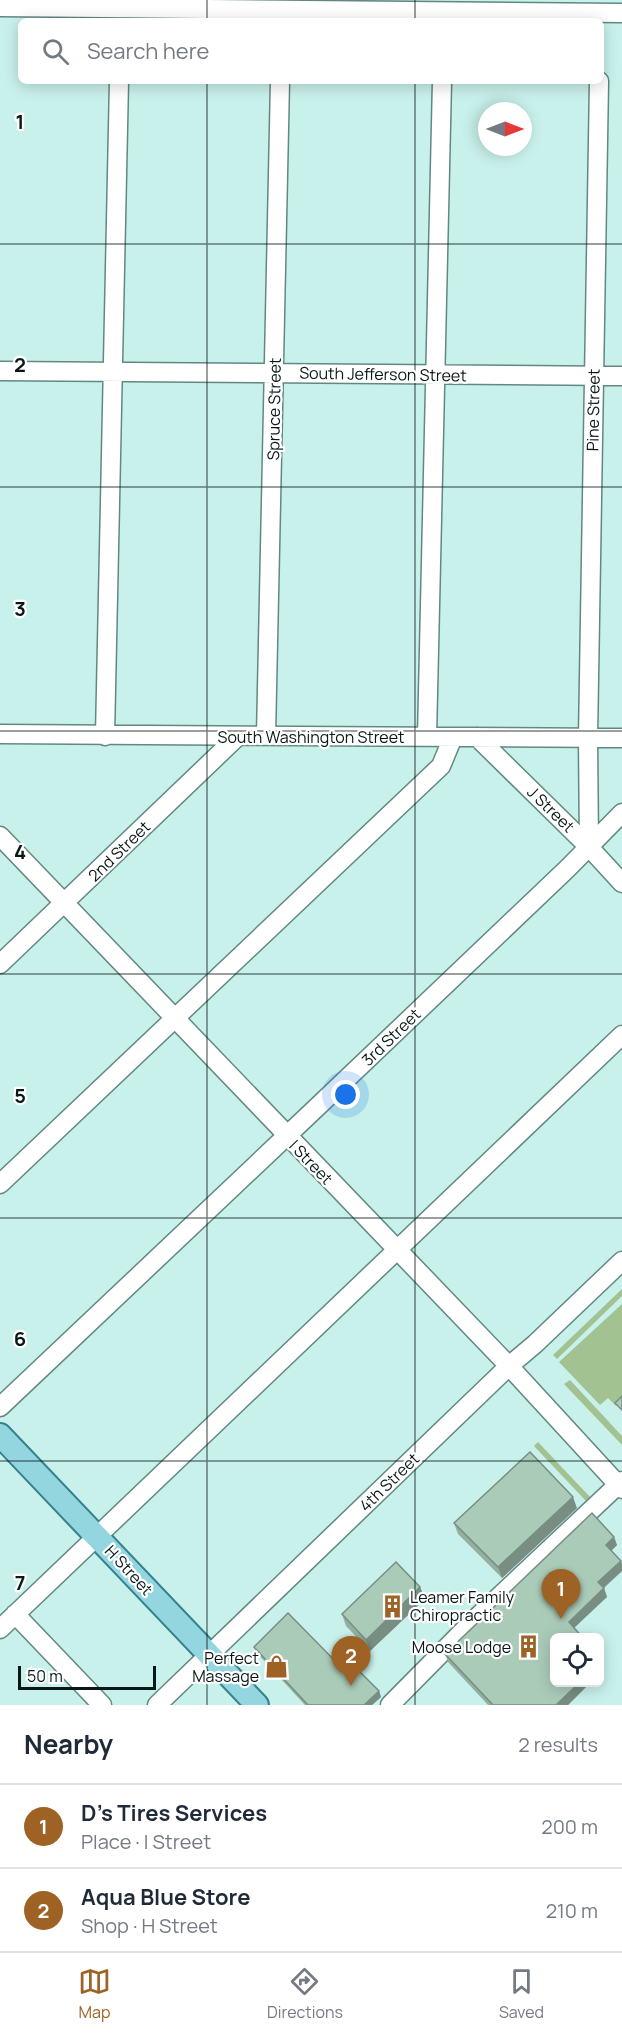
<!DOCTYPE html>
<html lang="en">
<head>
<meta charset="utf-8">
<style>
  :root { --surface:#fff; --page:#f2f2f3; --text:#1f2937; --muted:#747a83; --line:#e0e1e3; --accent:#9e6225 }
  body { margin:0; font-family:Manrope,sans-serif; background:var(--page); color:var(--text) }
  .controls { position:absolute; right:18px; bottom:18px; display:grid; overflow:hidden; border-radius:9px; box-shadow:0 3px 15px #0003 }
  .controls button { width:54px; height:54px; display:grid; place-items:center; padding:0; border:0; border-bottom:2px solid var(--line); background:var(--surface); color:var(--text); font:30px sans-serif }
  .compass { position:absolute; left:478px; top:102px; width:54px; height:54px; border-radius:50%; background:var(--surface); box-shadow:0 3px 15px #0003; rotate:90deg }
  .scale { position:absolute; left:18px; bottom:15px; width:138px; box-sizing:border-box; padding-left:6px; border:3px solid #091816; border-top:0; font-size:16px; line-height:21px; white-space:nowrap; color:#091816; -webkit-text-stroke:4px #fff; paint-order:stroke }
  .you { position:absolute; left:346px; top:1095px; width:21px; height:21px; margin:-15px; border:4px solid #fff; border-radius:50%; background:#1a73e8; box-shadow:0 0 0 9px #1a73e833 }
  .badge { display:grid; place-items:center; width:39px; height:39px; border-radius:50%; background:var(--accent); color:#fff; font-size:20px; font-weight:700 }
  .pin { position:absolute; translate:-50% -50px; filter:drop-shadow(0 2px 3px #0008) }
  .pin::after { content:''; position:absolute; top:32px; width:21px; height:18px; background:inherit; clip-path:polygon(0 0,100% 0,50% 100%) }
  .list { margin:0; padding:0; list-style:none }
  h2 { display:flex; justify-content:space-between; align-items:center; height:78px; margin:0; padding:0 24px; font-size:26px }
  h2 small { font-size:20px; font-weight:400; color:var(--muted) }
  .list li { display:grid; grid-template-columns:39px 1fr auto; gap:18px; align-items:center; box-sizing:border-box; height:84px; padding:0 24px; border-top:2px solid var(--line) }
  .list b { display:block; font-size:22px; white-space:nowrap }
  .list p { margin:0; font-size:20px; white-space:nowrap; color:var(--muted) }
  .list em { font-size:20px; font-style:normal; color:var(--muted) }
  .icon { flex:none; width:33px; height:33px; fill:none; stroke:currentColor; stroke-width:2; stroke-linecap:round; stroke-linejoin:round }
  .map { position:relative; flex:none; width:622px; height:1705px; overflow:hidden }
  .search { position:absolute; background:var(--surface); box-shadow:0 3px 15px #0003; left:18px; right:18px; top:18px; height:66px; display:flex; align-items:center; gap:15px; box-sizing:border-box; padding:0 21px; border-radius:9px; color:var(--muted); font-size:22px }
  .sheet { height:246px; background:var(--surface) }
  nav { display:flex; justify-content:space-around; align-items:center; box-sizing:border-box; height:84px; border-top:2px solid var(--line); background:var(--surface); font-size:16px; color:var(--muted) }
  nav a { display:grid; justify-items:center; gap:3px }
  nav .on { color:var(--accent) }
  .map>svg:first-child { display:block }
  .green { fill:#a2c292 }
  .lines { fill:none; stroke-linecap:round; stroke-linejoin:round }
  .minor-casing { stroke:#628882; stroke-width:21 }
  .major-casing { stroke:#35818c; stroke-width:26 }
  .minor { stroke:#fff; stroke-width:18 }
  .major { stroke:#94d6e0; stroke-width:22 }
  .wall { fill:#93af9f }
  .shaded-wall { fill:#788e82 }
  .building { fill:#abcbb9; stroke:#788e82; stroke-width:1.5 }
  .grid { fill:none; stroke:#091816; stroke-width:1.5; stroke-opacity:0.55 }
  .labels { text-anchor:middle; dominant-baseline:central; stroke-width:4.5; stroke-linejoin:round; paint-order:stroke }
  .street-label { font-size:16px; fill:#091816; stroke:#fff }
  .poi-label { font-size:16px; fill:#091816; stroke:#fff; text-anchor:end }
  .grid-label { font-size:20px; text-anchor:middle; font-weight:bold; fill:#091816; stroke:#fff; stroke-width:4.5; stroke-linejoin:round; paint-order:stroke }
</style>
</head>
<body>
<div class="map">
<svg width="622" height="1705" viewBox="0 0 622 1705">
  <rect width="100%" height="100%" fill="#c9f1eb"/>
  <path class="green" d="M 622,1289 L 622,1296 L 557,1359 L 553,1355 Z
    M 622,1304 L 622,1401 L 616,1406 L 608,1398 L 600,1405 L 559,1362 Z
    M 570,1380 L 622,1436 L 622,1445 L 564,1384 Z
    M 538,1442 L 590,1497 L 586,1501 L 534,1446 Z"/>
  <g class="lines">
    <defs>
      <path id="minor" d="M 0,7 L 622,13
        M 0,371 L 622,376
        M 0,734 L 622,738
        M 105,736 L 119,81
        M 266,736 L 280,81
        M 427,737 L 442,81
        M 477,737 L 589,847 L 622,883
        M 0,836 L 509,1366 L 622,1489
        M 589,847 L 588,738 L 599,81
        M 0,964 L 237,737
        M 0,1184 L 441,766 L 453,737
        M 0,1407 L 314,1110 L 568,868 L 622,813
        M 15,1614 L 102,1705
        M 0,1629 L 622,1035
        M 157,1705 L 509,1366 L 535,1344 L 622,1261
        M 390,1705 L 471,1623 L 622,1481"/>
      <path id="major" d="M 0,1435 L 257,1705"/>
    </defs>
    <use href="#minor" class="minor-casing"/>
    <use href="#major" class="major-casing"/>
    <use href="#minor" class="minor"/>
    <use href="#major" class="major"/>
  </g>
  <path class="wall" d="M 577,1508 L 502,1578 L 458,1534 L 454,1523 Z
    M 614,1537 L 617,1545 L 611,1551 L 621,1561 L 622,1565 L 622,1571 L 604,1588 L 607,1597 L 555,1638 L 587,1686 L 568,1705 L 488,1705 L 448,1662 L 445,1654 Z
    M 420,1587 L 425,1599 L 370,1651 L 346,1626 L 342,1614 Z
    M 254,1647 L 342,1668 L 379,1691 L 381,1697 L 372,1705 L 305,1705 L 256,1652 Z"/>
  <path class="shaded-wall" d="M 573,1497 L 577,1508 L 502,1578 L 498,1567 Z
    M 614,1537 L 617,1545 L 609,1553 L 606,1545 Z
    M 621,1561 L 622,1565 L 622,1571 L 601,1590 L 598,1582 Z
    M 420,1587 L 425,1599 L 370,1651 L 366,1640 Z
    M 604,1588 L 607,1597 L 572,1630 L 569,1622 Z
    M 579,1683 L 585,1683 L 587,1686 L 568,1705 L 556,1705 Z
    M 379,1691 L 381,1697 L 372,1705 L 364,1705 Z"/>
  <path class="building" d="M 622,1396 L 622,1410 L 615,1403 Z
    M 530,1452 L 573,1497 L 498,1567 L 454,1523 Z
    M 592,1513 L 614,1537 L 606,1545 L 621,1561 L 598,1582 L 604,1588 L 569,1622 L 583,1638 L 555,1638 L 555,1683 L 579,1683 L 556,1705 L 493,1705 L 445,1654 Z
    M 396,1562 L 420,1587 L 366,1640 L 342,1614 Z
    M 288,1613 L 342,1668 L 349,1661 L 379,1691 L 364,1705 L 308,1705 L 254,1647 Z"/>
  <path class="grid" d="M 207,0 L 207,21M 415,0 L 415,21M 207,81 L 207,1705M 415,81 L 415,1705M 0,244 L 622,244M 0,487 L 622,487M 0,731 L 622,731M 0,974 L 622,974M 0,1218 L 622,1218M 0,1461 L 622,1461"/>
  <defs>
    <symbol id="building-bare" viewBox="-9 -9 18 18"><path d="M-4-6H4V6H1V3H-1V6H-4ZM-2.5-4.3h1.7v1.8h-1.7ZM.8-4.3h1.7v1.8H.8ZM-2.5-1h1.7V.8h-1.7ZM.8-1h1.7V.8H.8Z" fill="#9e6225" stroke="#fff" stroke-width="2.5" paint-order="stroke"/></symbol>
    <symbol id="shop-bare" viewBox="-9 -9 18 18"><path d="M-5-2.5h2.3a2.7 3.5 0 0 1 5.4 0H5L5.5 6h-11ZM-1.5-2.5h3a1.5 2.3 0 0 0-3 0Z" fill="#9e6225" stroke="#fff" stroke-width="2.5" paint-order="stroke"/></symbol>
  </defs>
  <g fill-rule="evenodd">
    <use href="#building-bare" x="376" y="1590" width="33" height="33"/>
    <use href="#building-bare" x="512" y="1630" width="33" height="33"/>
    <use href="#shop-bare" x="260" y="1650" width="33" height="33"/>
  </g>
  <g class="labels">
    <g class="street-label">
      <text transform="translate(383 374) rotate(1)">South Jefferson Street</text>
      <text transform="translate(274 409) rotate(-89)">Spruce Street</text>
      <text transform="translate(593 410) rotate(-89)">Pine Street</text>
      <text x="311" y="737">South Washington Street</text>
      <text transform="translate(551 809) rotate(44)">J Street</text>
      <text transform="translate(119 851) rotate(-44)">2nd Street</text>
      <text transform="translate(391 1037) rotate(-44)">3rd Street</text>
      <text transform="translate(311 1162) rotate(46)">I Street</text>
      <text transform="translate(389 1482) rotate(-44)">4th Street</text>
      <text transform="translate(129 1570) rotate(47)">H Street</text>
    </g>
    <g class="poi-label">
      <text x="410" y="1597" text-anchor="start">Leamer Family<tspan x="410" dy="18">Chiropractic</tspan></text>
      <text x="511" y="1647">Moose Lodge</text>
      <text x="259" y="1658">Perfect<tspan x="259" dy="18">Massage</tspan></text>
    </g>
  </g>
  <g class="grid-label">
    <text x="20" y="129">1</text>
    <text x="20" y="372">2</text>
    <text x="20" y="616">3</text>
    <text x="20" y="859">4</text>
    <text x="20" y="1103">5</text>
    <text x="20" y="1346">6</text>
    <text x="20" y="1590">7</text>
  </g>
</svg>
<div class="controls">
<button><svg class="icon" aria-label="locate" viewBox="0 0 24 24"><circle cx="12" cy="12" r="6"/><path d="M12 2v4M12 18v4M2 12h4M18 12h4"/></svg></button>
</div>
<svg class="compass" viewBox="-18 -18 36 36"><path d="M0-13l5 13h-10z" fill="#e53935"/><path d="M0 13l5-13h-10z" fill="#747a83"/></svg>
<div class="scale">50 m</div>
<div class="you"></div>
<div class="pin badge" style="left:561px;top:1619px">1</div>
<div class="pin badge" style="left:351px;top:1686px">2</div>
<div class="search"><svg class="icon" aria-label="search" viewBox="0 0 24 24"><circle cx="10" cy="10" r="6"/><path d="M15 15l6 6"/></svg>Search here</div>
</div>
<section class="sheet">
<h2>Nearby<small>2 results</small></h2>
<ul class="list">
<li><span class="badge">1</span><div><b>D's Tires Services</b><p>Place · I Street</p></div><em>200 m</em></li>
<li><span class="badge">2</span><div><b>Aqua Blue Store</b><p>Shop · H Street</p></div><em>210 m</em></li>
</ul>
</section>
<nav>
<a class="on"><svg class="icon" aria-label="map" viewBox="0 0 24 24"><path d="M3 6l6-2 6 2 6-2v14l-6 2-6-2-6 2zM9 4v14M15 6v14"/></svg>Map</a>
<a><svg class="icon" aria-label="directions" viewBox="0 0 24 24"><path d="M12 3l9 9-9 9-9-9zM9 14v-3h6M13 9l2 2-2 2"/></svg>Directions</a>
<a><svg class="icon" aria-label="saved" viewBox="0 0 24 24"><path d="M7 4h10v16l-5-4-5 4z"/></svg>Saved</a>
</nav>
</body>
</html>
